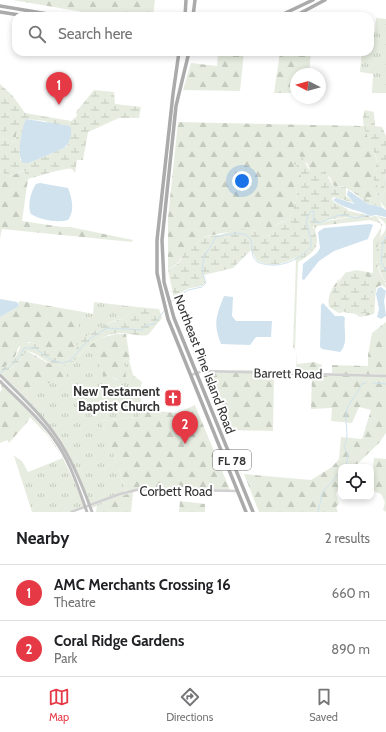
<!DOCTYPE html>
<html lang="en">
<head>
<meta charset="utf-8">
<style>
  :root { --surface:#fff; --page:#f2f2f2; --text:#202124; --muted:#757577; --line:#e0e0e0; --accent:#e63946 }
  body { margin:0; font-family:Cabin,sans-serif; background:var(--page); color:var(--text) }
  .controls { position:absolute; right:12px; bottom:12px; display:grid; overflow:hidden; border-radius:8px; box-shadow:0 2px 6px #0003 }
  .controls button { width:36px; height:36px; display:grid; place-items:center; padding:0; border:0; border-bottom:1px solid var(--line); background:var(--surface); color:var(--text); font:20px sans-serif }
  .compass { position:absolute; left:290px; top:68px; width:36px; height:36px; border-radius:50%; background:var(--surface); box-shadow:0 2px 6px #0003; rotate:276deg }
  .you { position:absolute; left:242px; top:181px; width:14px; height:14px; margin:-10px; border:3px solid #fff; border-radius:50%; background:#1a73e8; box-shadow:0 0 0 6px #1a73e833 }
  .badge { display:grid; place-items:center; width:26px; height:26px; border-radius:50%; background:var(--accent); color:#fff; font-size:13px; font-weight:700 }
  .pin { position:absolute; translate:-50% -33px; filter:drop-shadow(0 1px 2px #0008) }
  .pin::after { content:''; position:absolute; top:21px; width:14px; height:12px; background:inherit; clip-path:polygon(0 0,100% 0,50% 100%) }
  .list { margin:0; padding:0; list-style:none }
  h2 { display:flex; justify-content:space-between; align-items:center; height:52px; margin:0; padding:0 16px; font-size:17px }
  h2 small { font-size:13px; font-weight:400; color:var(--muted) }
  .list li { display:grid; grid-template-columns:26px 1fr auto; gap:12px; align-items:center; box-sizing:border-box; height:56px; padding:0 16px; border-top:1px solid var(--line) }
  .list b { display:block; font-size:15px; white-space:nowrap }
  .list p { margin:0; font-size:13px; white-space:nowrap; color:var(--muted) }
  .list em { font-size:13px; font-style:normal; color:var(--muted) }
  .icon { flex:none; width:22px; height:22px; fill:none; stroke:currentColor; stroke-width:2; stroke-linecap:round; stroke-linejoin:round }
  .map { position:relative; flex:none; width:386px; height:512px; overflow:hidden }
  .search { position:absolute; background:var(--surface); box-shadow:0 2px 6px #0003; left:12px; right:12px; top:12px; height:44px; display:flex; align-items:center; gap:10px; box-sizing:border-box; padding:0 14px; border-radius:12px; color:var(--muted); font-size:15px }
  .sheet { height:164px; background:var(--surface) }
  nav { display:flex; justify-content:space-around; align-items:center; box-sizing:border-box; height:56px; border-top:1px solid var(--line); background:var(--surface); font-size:11px; color:var(--muted) }
  nav a { display:grid; justify-items:center; gap:2px }
  nav .on { color:var(--accent) }
  .map>svg:first-child { display:block }
  .grass { fill:url(#grass-tufts) }
  .forest { fill:url(#forest-firs) }
  .wetland { fill:url(#wetland-marsh); fill-rule:evenodd }
  .water { fill:#cfe2ee }
  .lines { fill:none; stroke-linecap:round; stroke-linejoin:round }
  .stream { stroke:#cfe2ee; stroke-width:1 }
  .tertiary { stroke:#d0d0d0; stroke-width:2.5 }
  .secondary { stroke:#bdbdbd; stroke-width:3 }
  .primary { stroke:#ababab; stroke-width:3.5 }
  .labels { text-anchor:middle; dominant-baseline:central; stroke-width:4; stroke-linejoin:round; paint-order:stroke }
  .shield { fill:#fff; stroke:#707070; stroke-width:1 }
  .shield-label { font-size:12px; font-weight:bold; fill:#333 }
  .street-label { font-size:13px; fill:#333; stroke:#fff }
  .poi-label { font-size:13px; font-weight:bold; fill:#333; stroke:#fff; text-anchor:end }
</style>
</head>
<body>
<div class="map">
<svg width="386" height="512" viewBox="0 0 386 512">
  <defs>
    <pattern id="grass-tufts" width="24" height="20" patternUnits="userSpaceOnUse"><rect width="24" height="20" fill="#e6ecdf"/><path d="M3 7l-1-3M5 7V3M7 7l1-3M15 17l-1-3M17 17v-4M19 17l1-3" fill="none" stroke="#c6cbc0"/></pattern>
    <pattern id="forest-firs" width="22" height="20" patternUnits="userSpaceOnUse"><rect width="22" height="20" fill="#e6ecdf"/><path d="M5 1l3.5 6h-7zM16 11l3.5 6h-7z" fill="#c6cbc0"/></pattern>
    <pattern id="wetland-marsh" width="20" height="14" patternUnits="userSpaceOnUse"><rect width="20" height="14" fill="#e6ecdf"/><path d="M1 5h8M5 5V1M11 12h8M15 12V8" fill="none" stroke="#c6cbc0"/></pattern>
  </defs>
  <rect width="100%" height="100%" fill="#fff"/>
  <path class="grass" d="M 376,18 L 386,19 L 386,93 L 372,93 L 373,74 L 360,72 L 362,52 L 370,52 L 370,32 L 375,32 Z
    M 94,302 L 137,307 L 126,317 L 111,322 L 89,334 L 76,347 L 78,311 L 93,314 Z
    M 88,346 L 91,352 L 97,350 L 103,377 L 110,376 L 117,380 L 124,369 L 124,361 L 126,359 L 129,360 L 133,375 L 142,382 C 138,393 144,405 139,417 L 100,421 L 109,440 L 126,491 L 90,504 C 82,485 75,465 65,447 C 53,427 35,410 19,393 L 66,377 L 64,366 L 79,356 Z
    M 13,395 C 51,433 65,456 84,506 L 68,512 L 32,512 L 14,456 L 22,461 L 28,472 L 63,458 L 48,436 L 10,396 Z
    M 126,493 L 127,495 L 92,508 L 91,506 Z"/>
  <path class="forest" d="M 13,0 L 155,0 L 153,16 L 106,16 Z
    M 218,52 L 244,52 L 240,91 L 183,90 L 191,63 L 217,66 Z
    M 280,52 L 311,52 L 309,74 L 296,74 L 296,93 L 274,93 Z
    M 178,122 L 364,126 L 378,163 L 377,168 L 373,172 C 376,181 381,191 373,199 L 367,198 L 356,191 L 353,192 L 343,186 L 335,187 L 332,183 L 330,177 L 310,171 L 307,163 L 290,159 L 300,170 L 301,178 L 297,187 L 296,202 L 289,219 L 277,224 L 272,235 C 265,237 263,232 258,231 C 239,228 221,234 202,237 L 197,244 L 181,257 L 179,262 L 168,270 L 168,218 Z
    M 14,127 L 17,131 L 15,142 L 0,139 L 0,131 L 4,132 Z
    M 0,170 L 8,177 L 25,170 L 28,179 L 22,221 L 62,227 L 70,227 L 133,240 L 132,242 L 2,229 L 0,238 Z
    M 386,170 L 386,209 L 380,201 L 384,192 Z
    M 366,215 L 370,217 L 376,216 C 386,228 379,233 378,251 C 378,257 376,264 379,270 C 381,277 386,280 386,288 L 382,285 L 377,287 C 374,296 376,304 374,314 L 360,317 L 354,313 L 362,314 L 371,312 C 378,295 367,287 358,273 L 345,273 L 356,270 L 373,273 L 373,240 L 383,224 L 370,220 L 317,226 L 315,230 C 321,248 313,253 298,262 L 295,349 L 297,351 L 297,364 L 314,362 L 322,365 L 322,373 L 332,373 L 332,365 L 368,366 L 368,355 L 372,333 L 386,322 L 386,375 L 203,370 L 296,370 L 297,351 L 293,348 L 296,261 L 312,251 L 316,237 L 313,230 L 315,224 L 326,221 Z
    M 340,278 L 337,286 L 332,292 L 337,310 L 344,312 L 339,313 L 329,307 C 327,295 332,288 340,278 Z
    M 20,301 L 78,311 C 79,327 81,349 66,359 C 49,357 42,343 27,342 L 18,348 L 14,360 L 0,370 L 0,317 L 19,306 L 18,303 Z
    M 116,334 L 126,334 L 130,360 L 126,359 L 124,361 L 126,377 L 121,381 L 110,376 L 103,377 L 97,351 L 91,352 L 88,346 L 101,338 Z
    M 27,351 L 48,363 L 64,366 L 67,377 L 19,393 L 2,375 L 17,364 Z
    M 203,372 L 274,374 L 273,431 L 226,430 Z
    M 312,375 L 386,377 L 386,433 L 379,443 L 354,467 L 341,467 L 341,481 L 336,494 L 339,504 L 336,507 L 338,512 L 259,512 L 244,474 L 311,480 L 332,467 L 339,459 L 341,437 L 362,439 L 371,410 L 359,407 L 352,423 L 331,421 L 332,408 L 311,409 Z
    M 0,382 L 13,395 L 10,396 L 30,416 L 29,420 L 9,443 L 7,440 L 0,443 L 0,392 L 2,390 Z
    M 195,405 L 230,490 L 154,488 L 126,491 L 109,440 L 100,421 L 139,417 L 142,410 L 178,413 Z
    M 374,458 L 386,459 L 386,512 L 383,510 L 385,502 L 381,494 L 371,490 Z
    M 133,492 L 131,512 L 96,512 L 97,506 Z
    M 180,501 L 205,504 L 205,512 L 179,512 Z"/>
  <path class="wetland" d="M 0,84 L 12,95 L 25,113 L 71,121 L 77,116 L 76,112 L 94,90 L 114,92 L 115,104 L 141,107 L 139,118 L 119,118 L 88,132 L 83,160 L 77,160 L 75,173 L 72,169 C 66,167 36,177 28,179 L 24,170 L 8,177 L 0,170 L 0,139 L 15,142 L 17,131 L 14,128 L 4,132 L 0,131 ZM 26,119 L 46,121 L 68,145 L 64,148 L 29,163 L 20,160 L 21,139 Z
    M 365,110 L 374,112 L 375,126 L 382,127 L 386,136 L 386,170 L 384,192 L 380,201 L 382,207 L 368,204 L 353,192 L 357,191 L 367,198 L 373,199 L 377,194 L 377,184 L 374,180 L 372,173 L 377,168 L 378,163 C 375,149 357,124 365,110 Z
    M 292,153 C 305,155 304,163 310,171 L 325,171 L 333,186 L 346,187 L 346,196 L 355,203 L 333,197 L 332,200 C 337,205 345,206 349,211 L 366,215 C 353,218 321,217 313,227 C 313,231 315,233 316,237 C 319,249 305,257 296,261 L 295,258 C 282,265 271,267 257,261 L 251,250 L 233,268 L 204,275 L 205,283 C 199,289 194,286 187,289 C 183,291 178,296 174,299 L 168,270 L 179,263 L 183,254 L 197,244 L 202,237 L 220,235 L 238,229 L 260,231 L 269,236 L 273,234 L 276,225 L 289,219 L 296,202 L 297,187 L 301,176 L 298,168 L 288,157 L 289,154 Z
    M 376,216 L 386,218 L 386,283 C 378,270 373,253 380,238 C 382,234 386,232 386,227 C 386,221 380,219 376,216 Z
    M 345,273 L 358,273 L 368,277 C 373,289 376,300 371,312 C 357,316 343,313 331,307 L 332,292 Z
    M 137,307 L 159,309 L 162,318 L 148,335 C 138,337 130,333 120,333 C 111,333 102,337 94,342 C 83,348 74,366 63,366 C 46,366 40,353 27,351 L 17,364 L 2,375 L 0,373 L 0,370 L 14,360 L 22,344 C 39,338 48,357 66,359 L 85,337 L 102,326 L 126,317 Z"/>
  <path class="water" d="M 26,119 L 70,126 C 73,133 70,143 64,148 L 29,163 L 23,163 C 16,156 22,127 26,119 Z
    M 40,183 L 68,188 C 72,198 75,211 68,220 C 58,223 40,220 31,214 C 27,206 31,191 36,184 Z
    M 348,190 L 368,204 L 381,207 L 386,210 L 386,217 L 376,215 L 370,216 C 360,210 344,209 333,200 L 336,198 L 355,204 L 347,195 Z
    M 370,224 L 373,225 L 368,239 L 334,251 L 319,261 L 304,280 L 302,279 L 303,264 L 317,253 L 320,248 L 318,232 L 324,228 Z
    M 381,287 L 386,291 L 384,301 L 386,316 L 381,319 L 377,317 L 379,309 L 376,294 L 378,288 Z
    M 224,296 L 233,297 L 232,316 L 236,321 L 272,321 L 271,337 L 256,337 L 250,345 L 221,344 C 213,324 216,316 224,296 Z
    M 0,299 L 17,302 L 19,306 L 0,317 Z
    M 323,303 L 335,316 L 343,316 L 345,318 C 343,329 349,343 340,352 L 322,349 L 320,347 L 321,305 Z"/>
  <g class="lines">
    <path class="stream" d="M 386,237 L 383,242 L 381,261 L 386,271
      M 171,302 L 188,290 L 202,287 L 206,283 L 202,271 L 204,257 L 216,237 C 226,235 241,230 249,237 C 254,242 250,252 254,258 C 256,262 259,263 264,264 C 282,268 298,260 311,247 L 311,240 L 306,221 L 310,212 L 314,211 L 313,221 L 319,223 L 336,216 L 344,215 L 355,218 L 369,215
      M 1,372 C 12,366 19,360 24,348 L 35,348 L 51,360 L 62,363 L 70,361 L 88,340 L 107,328 L 142,330 L 146,325 L 154,324 L 164,311
      M 373,383 L 386,384
      M 343,467 L 347,463 L 348,454 L 344,447 C 351,435 343,422 347,409 C 350,401 358,393 362,384 L 366,383
      M 318,512 L 323,491 L 332,482 L 341,469"/>
    <path class="tertiary" d="M 191,375 L 203,371 L 386,376
      M 71,512 L 120,494 L 141,489 L 237,491"/>
    <path class="secondary" d="M 0,375 C 20,395 42,415 58,439 C 73,461 83,487 92,512
      M 0,381 C 18,400 39,417 54,439 C 70,461 78,487 87,512"/>
    <path class="primary" d="M 0,6 L 60,16
      M 0,12 L 26,16
      M 185,16 L 186,0
      M 193,16 L 195,0
      M 279,16 L 313,0
      M 295,16 L 325,0
      M 179,52 L 173,94 L 157,240 L 157,273 L 168,319 L 246,512
      M 189,52 L 176,106 L 162,240 L 164,282 L 174,318 L 253,512"/>
  </g>
  <defs>
    <symbol id="church-square" viewBox="-11 -11 22 22"><rect x="-9" y="-9" width="18" height="18" rx="4" fill="#e63946" stroke="#fff"/><path d="M-1.2-6h2.4v3.5h3.3v2.4h-3.3V6h-2.4V-.1h-3.3v-2.4h3.3Z" fill="#fff"/></symbol>
  </defs>
  <g fill-rule="evenodd">
    <use href="#church-square" x="163" y="388" width="20" height="20"/>
  </g>
  <g class="labels">
    <rect class="shield" x="213" y="450" width="38" height="20" rx="3"/>
    <g class="shield-label">
      <text x="232" y="460">FL 78</text>
    </g>
    <g class="street-label">
      <text transform="translate(205 364) rotate(69)">Northeast Pine Island Road</text>
      <text transform="translate(288 373) rotate(1)">Barrett Road</text>
      <text x="176" y="491">Corbett Road</text>
    </g>
    <g class="poi-label">
      <text x="160" y="391">New Testament<tspan x="160" dy="15">Baptist Church</tspan></text>
    </g>
  </g>
</svg>
<div class="controls">
<button><svg class="icon" aria-label="locate" viewBox="0 0 24 24"><circle cx="12" cy="12" r="6"/><path d="M12 2v4M12 18v4M2 12h4M18 12h4"/></svg></button>
</div>
<svg class="compass" viewBox="-18 -18 36 36"><path d="M0-13l5 13h-10z" fill="#e53935"/><path d="M0 13l5-13h-10z" fill="#757577"/></svg>
<div class="you"></div>
<div class="pin badge" style="left:59px;top:105px">1</div>
<div class="pin badge" style="left:185px;top:444px">2</div>
<div class="search"><svg class="icon" aria-label="search" viewBox="0 0 24 24"><circle cx="10" cy="10" r="6"/><path d="M15 15l6 6"/></svg>Search here</div>
</div>
<section class="sheet">
<h2>Nearby<small>2 results</small></h2>
<ul class="list">
<li><span class="badge">1</span><div><b>AMC Merchants Crossing 16</b><p>Theatre</p></div><em>660 m</em></li>
<li><span class="badge">2</span><div><b>Coral Ridge Gardens</b><p>Park</p></div><em>890 m</em></li>
</ul>
</section>
<nav>
<a class="on"><svg class="icon" aria-label="map" viewBox="0 0 24 24"><path d="M3 6l6-2 6 2 6-2v14l-6 2-6-2-6 2zM9 4v14M15 6v14"/></svg>Map</a>
<a><svg class="icon" aria-label="directions" viewBox="0 0 24 24"><path d="M12 3l9 9-9 9-9-9zM9 14v-3h6M13 9l2 2-2 2"/></svg>Directions</a>
<a><svg class="icon" aria-label="saved" viewBox="0 0 24 24"><path d="M7 4h10v16l-5-4-5 4z"/></svg>Saved</a>
</nav>
</body>
</html>
